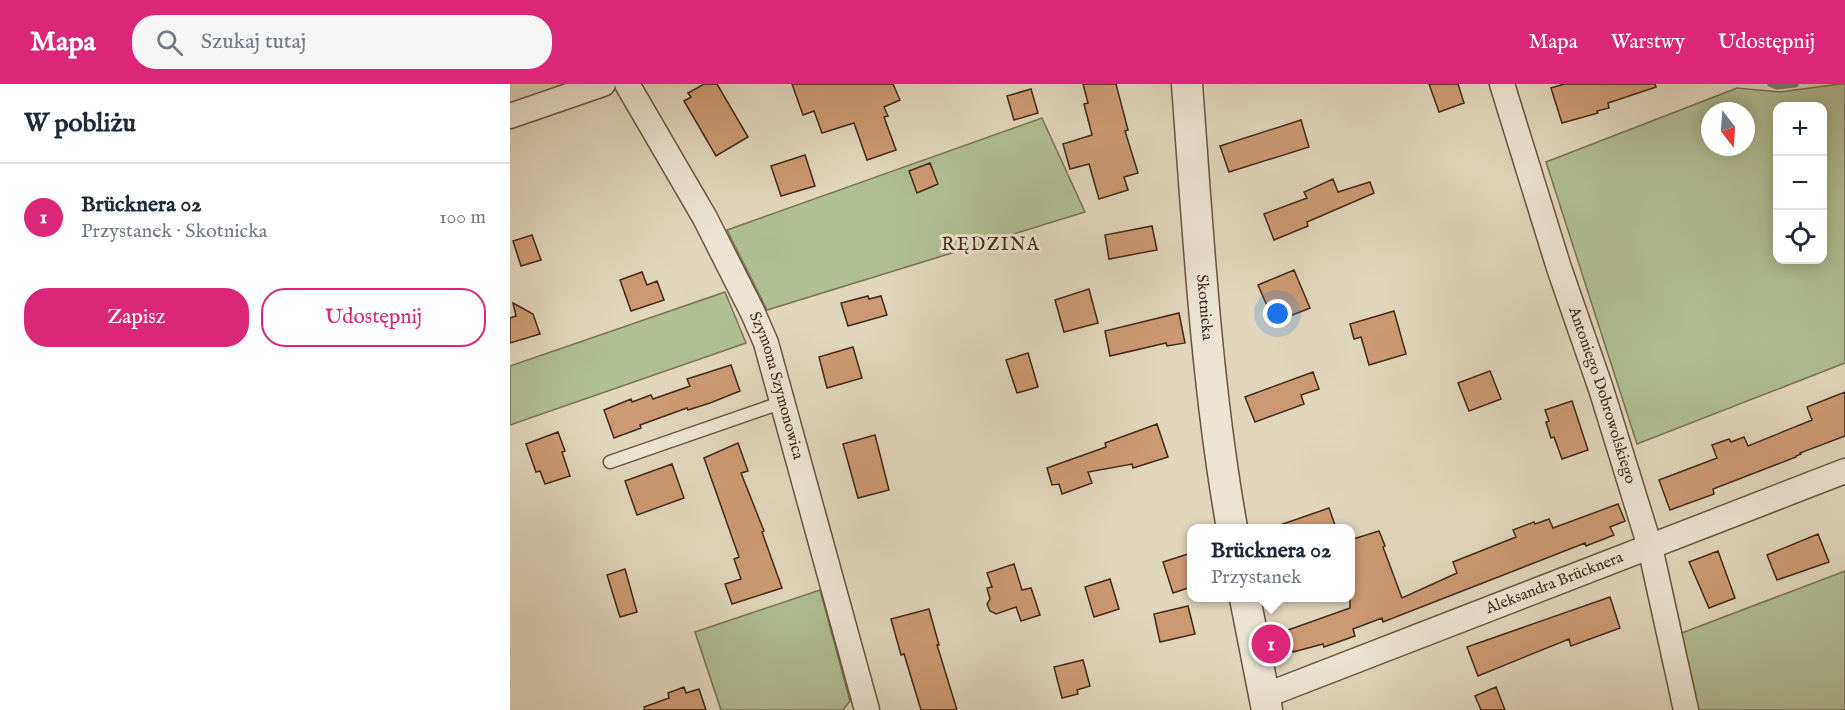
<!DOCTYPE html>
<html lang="pl">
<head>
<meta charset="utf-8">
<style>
  :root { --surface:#fff; --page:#f6f6f7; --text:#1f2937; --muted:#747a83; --line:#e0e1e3; --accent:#db2777 }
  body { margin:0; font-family:"IM FELL English",serif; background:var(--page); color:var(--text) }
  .controls { position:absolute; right:18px; top:18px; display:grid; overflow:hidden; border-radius:12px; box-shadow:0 3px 15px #0003 }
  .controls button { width:54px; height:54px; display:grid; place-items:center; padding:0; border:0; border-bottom:2px solid var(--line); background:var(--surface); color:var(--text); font:30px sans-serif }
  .compass { position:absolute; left:1191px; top:18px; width:54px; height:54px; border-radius:50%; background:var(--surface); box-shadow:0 3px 15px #0003; rotate:163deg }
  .you { position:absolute; left:768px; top:230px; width:21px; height:21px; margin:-15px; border:4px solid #fff; border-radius:50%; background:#1a73e8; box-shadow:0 0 0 9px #1a73e833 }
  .badge { display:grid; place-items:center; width:39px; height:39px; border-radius:50%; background:var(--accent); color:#fff; font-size:20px; font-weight:700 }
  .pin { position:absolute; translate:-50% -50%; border:3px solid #fff; box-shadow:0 2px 6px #0006 }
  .popup { position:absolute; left:677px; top:440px; width:168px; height:78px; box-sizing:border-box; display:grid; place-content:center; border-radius:12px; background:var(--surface); filter:drop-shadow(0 2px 4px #0005); font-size:20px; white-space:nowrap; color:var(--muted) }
  .popup b { font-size:22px; color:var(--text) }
  .popup::after { content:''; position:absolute; left:50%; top:100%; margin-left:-12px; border:12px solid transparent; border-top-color:var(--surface) }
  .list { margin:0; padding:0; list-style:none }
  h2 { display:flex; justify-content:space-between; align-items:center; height:78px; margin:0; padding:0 24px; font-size:26px }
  h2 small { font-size:20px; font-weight:400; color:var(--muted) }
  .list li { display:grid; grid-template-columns:39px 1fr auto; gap:18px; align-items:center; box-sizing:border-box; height:108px; padding:0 24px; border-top:2px solid var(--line) }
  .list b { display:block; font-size:22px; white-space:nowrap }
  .list p { margin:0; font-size:20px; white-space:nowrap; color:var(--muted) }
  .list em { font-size:20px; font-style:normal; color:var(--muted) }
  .actions { display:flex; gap:12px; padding:18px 24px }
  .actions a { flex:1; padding:14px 0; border:2px solid var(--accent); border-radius:24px; text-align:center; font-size:21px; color:var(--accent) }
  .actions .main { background:var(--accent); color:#fff }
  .icon { flex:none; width:33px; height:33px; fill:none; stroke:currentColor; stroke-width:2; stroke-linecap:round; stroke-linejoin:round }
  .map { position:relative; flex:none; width:1335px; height:626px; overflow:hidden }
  header { display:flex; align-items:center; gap:36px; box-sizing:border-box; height:84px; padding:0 30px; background:var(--accent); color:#fff }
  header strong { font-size:28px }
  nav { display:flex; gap:33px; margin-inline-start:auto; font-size:21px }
  .search { width:420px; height:54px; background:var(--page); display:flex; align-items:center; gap:15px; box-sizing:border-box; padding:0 21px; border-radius:24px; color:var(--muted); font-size:22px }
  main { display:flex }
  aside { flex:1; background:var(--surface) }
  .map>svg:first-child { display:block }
  .green { fill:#b0be92; stroke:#787454; stroke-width:1.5; fill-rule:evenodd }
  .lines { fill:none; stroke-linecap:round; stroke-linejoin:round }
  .stream { stroke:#738072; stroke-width:7 }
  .building { fill:#cd9972; stroke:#412a17; stroke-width:1.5 }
  .service-casing { stroke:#695540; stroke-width:15 }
  .minor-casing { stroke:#695540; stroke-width:27 }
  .tertiary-casing { stroke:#695540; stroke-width:33 }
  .service { stroke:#ebe4d3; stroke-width:12 }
  .minor { stroke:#ebe4d3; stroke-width:24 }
  .tertiary { stroke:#ebe4d3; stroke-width:30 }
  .labels { text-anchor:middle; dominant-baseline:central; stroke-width:6; stroke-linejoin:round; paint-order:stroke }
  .street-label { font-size:16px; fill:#412a17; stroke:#ebe4d3 }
  .neighbourhood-label { font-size:18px; letter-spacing:1.5px; fill:#412a17; stroke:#ebe4d3 }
</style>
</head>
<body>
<header>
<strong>Mapa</strong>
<div class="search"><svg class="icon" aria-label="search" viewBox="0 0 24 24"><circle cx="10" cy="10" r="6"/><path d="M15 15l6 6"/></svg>Szukaj tutaj</div>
<nav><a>Mapa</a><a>Warstwy</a><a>Udostępnij</a></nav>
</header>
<main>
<aside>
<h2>W pobliżu<small></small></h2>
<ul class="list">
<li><span class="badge">1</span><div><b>Brücknera 02</b><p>Przystanek · Skotnicka</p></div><em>100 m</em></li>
</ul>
<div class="actions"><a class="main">Zapisz</a><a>Udostępnij</a></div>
</aside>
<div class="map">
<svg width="1335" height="626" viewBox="0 0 1335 626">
  <rect width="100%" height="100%" fill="#e0d6bc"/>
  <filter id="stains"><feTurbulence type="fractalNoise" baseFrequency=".00333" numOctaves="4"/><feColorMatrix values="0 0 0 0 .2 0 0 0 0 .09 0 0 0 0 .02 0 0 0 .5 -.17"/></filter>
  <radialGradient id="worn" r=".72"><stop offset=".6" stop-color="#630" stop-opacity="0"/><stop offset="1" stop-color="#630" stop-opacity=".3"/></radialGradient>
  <path class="green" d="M 1330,0 L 1335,0 L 1335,279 L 1127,360 L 1036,78 L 1227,4 L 1270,8 ZM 1268,22 L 1312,22 L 1312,176 L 1268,176 ZM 1200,27 L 1236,27 L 1236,63 L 1200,63 Z
    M 532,34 L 575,128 L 257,226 L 217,146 Z
    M 215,208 L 236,259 L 0,341 L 0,282 Z
    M 1335,487 L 1335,626 L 1185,626 L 1169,550 Z
    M 310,506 L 340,617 L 333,626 L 211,626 L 185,548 Z"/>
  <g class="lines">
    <path class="stream" d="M 1261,0 L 1267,2 L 1285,0"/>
  </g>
  <path class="building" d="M 194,0 L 207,0 L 238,53 L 206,72 L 174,17 L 181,13 L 178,9 Z
    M 282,0 L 383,0 L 390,16 L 374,23 L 378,32 L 374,33 L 386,66 L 357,76 L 344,39 L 312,49 L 304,27 L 293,31 Z
    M 573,0 L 606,0 L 618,46 L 615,47 L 628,89 L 614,93 L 618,106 L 589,115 L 579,80 L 560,85 L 553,60 L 582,51 L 574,20 L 578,19 Z
    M 919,0 L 948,0 L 954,19 L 929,28 Z
    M 1054,0 L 1145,0 L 1146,3 L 1098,19 L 1099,24 L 1087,27 L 1088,29 L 1052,39 L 1041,4 Z
    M 521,5 L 528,29 L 504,36 L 497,12 Z
    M 791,36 L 799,63 L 719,88 L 710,62 Z
    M 295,71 L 305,102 L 271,112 L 261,82 Z
    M 420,79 L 428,100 L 407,109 L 399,87 Z
    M 823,95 L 828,108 L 860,98 L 864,109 L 797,138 L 798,142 L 764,156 L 754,130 L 797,114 L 794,108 Z
    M 642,142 L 647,166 L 599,175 L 595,151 Z
    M 22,151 L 31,176 L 11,182 L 3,157 Z
    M 784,186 L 800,224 L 780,232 L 777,225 L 761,231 L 748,201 Z
    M 132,188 L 137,201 L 147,197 L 154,216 L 121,227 L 110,196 Z
    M 579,205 L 588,239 L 554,248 L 545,216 Z
    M 358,212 L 359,215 L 371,212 L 377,231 L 338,242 L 331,219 Z
    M 3,219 L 23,230 L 30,250 L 0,259 L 0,234 L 6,232 Z
    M 884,227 L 896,270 L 859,281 L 851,253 L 844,255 L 840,240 Z
    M 669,229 L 675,259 L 657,262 L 656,259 L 600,272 L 595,247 Z
    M 343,263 L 352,294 L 317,304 L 309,273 Z
    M 518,269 L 528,303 L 507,309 L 496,276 Z
    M 221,281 L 230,307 L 200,319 L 178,326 L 177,324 L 130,341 L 131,344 L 104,354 L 94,326 L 121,315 L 122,318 L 141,311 L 143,315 L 180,302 L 177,295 Z
    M 980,287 L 991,315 L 959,327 L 948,299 Z
    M 803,288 L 809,305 L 791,311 L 794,320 L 745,338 L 735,313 Z
    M 1335,308 L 1335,352 L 1290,369 L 1291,370 L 1286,372 L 1286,373 L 1203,405 L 1204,410 L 1160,426 L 1149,396 L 1207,374 L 1202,361 L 1219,355 L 1221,358 L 1234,353 L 1238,362 L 1302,336 L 1297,323 Z
    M 1062,317 L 1078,366 L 1052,375 L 1044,353 L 1041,354 L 1036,338 L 1039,337 L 1035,326 Z
    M 647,340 L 658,373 L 623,384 L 622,380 L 578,388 L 582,399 L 552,410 L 549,400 L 542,401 L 537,384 L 596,363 L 595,359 Z
    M 48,348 L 55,367 L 52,368 L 60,392 L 35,400 L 30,387 L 26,388 L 16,360 Z
    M 365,351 L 379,406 L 348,414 L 333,360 Z
    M 228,359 L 238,387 L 231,389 L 254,447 L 252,448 L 272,504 L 222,520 L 215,500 L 231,495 L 224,475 L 229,473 L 194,374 Z
    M 162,380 L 174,414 L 127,431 L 115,397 Z
    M 1108,420 L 1115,437 L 1100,443 L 1104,451 L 1076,462 L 1075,459 L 873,538 L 872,534 L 843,545 L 845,552 L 814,563 L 813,560 L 783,568 L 778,546 L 840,524 L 840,456 L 869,447 L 875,462 L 873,463 L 892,514 L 947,489 L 943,478 L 1006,453 L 1003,446 L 1024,438 L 1025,440 L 1039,435 L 1043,444 Z
    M 819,424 L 826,444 L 767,444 L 767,442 Z
    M 1308,450 L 1319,478 L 1267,496 L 1257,471 Z
    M 1208,467 L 1225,514 L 1199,524 L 1179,478 Z
    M 681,469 L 681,503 L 663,509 L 653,478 Z
    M 504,480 L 512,506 L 521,504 L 530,531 L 511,537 L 506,523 L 486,530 L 480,527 L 477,520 L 480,515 L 477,504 L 482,503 L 477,489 Z
    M 115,485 L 127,528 L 110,533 L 97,491 Z
    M 600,495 L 609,525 L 584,533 L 575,503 Z
    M 1100,513 L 1110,544 L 1061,562 L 1059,555 L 968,592 L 957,563 Z
    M 678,522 L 685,550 L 650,558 L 644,530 Z
    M 419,525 L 429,561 L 427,561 L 447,626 L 411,626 L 394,570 L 391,571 L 381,535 Z
    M 573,576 L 580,602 L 567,606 L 568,610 L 552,614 L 544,583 Z
    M 174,603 L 176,609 L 189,605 L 196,626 L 135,626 L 134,623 L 159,614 L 158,609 Z
    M 986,603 L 995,626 L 971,626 L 965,612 Z"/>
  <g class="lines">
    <defs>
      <path id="service" d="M 100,378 L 273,318"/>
      <g id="minor">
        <path id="s1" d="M 117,0 L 195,134 L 243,229 L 256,259 L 357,626"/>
        <path id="s2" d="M 992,0 L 1049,184 L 1091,305 L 1140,463 L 1176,626"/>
        <path d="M 0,32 L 93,0"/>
        <path id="s3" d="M 753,610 L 767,607 L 1335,387"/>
      </g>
      <g id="tertiary">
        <path id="s4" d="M 677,0 C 688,148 696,298 722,444"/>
        <path d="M 735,514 L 757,626"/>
      </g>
    </defs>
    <use href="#service" class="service-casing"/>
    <use href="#minor" class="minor-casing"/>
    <use href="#tertiary" class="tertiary-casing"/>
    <use href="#service" class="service"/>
    <use href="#minor" class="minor"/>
    <use href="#tertiary" class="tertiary"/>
  </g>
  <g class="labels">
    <g class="street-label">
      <text stroke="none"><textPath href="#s4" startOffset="224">Skotnicka</textPath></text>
      <text stroke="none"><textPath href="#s1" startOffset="338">Szymona Szymonowica</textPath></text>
      <text stroke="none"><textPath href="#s2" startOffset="327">Antoniego Dobrowolskiego</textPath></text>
      <text stroke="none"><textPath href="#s3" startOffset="312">Aleksandra Brücknera</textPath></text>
    </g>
    <g class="neighbourhood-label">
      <text x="481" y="161">RĘDZINA</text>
    </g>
  </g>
  <rect width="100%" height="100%" filter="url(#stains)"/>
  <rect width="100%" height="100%" fill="url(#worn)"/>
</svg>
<div class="controls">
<button>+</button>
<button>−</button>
<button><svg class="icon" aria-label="locate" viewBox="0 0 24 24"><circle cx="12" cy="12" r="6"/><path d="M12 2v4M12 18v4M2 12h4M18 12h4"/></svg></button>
</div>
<svg class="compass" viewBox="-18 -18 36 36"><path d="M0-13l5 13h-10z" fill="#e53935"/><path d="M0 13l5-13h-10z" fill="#747a83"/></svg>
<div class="you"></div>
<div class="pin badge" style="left:761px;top:560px">1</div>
<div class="popup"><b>Brücknera 02</b>Przystanek</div>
</div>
</main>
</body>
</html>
